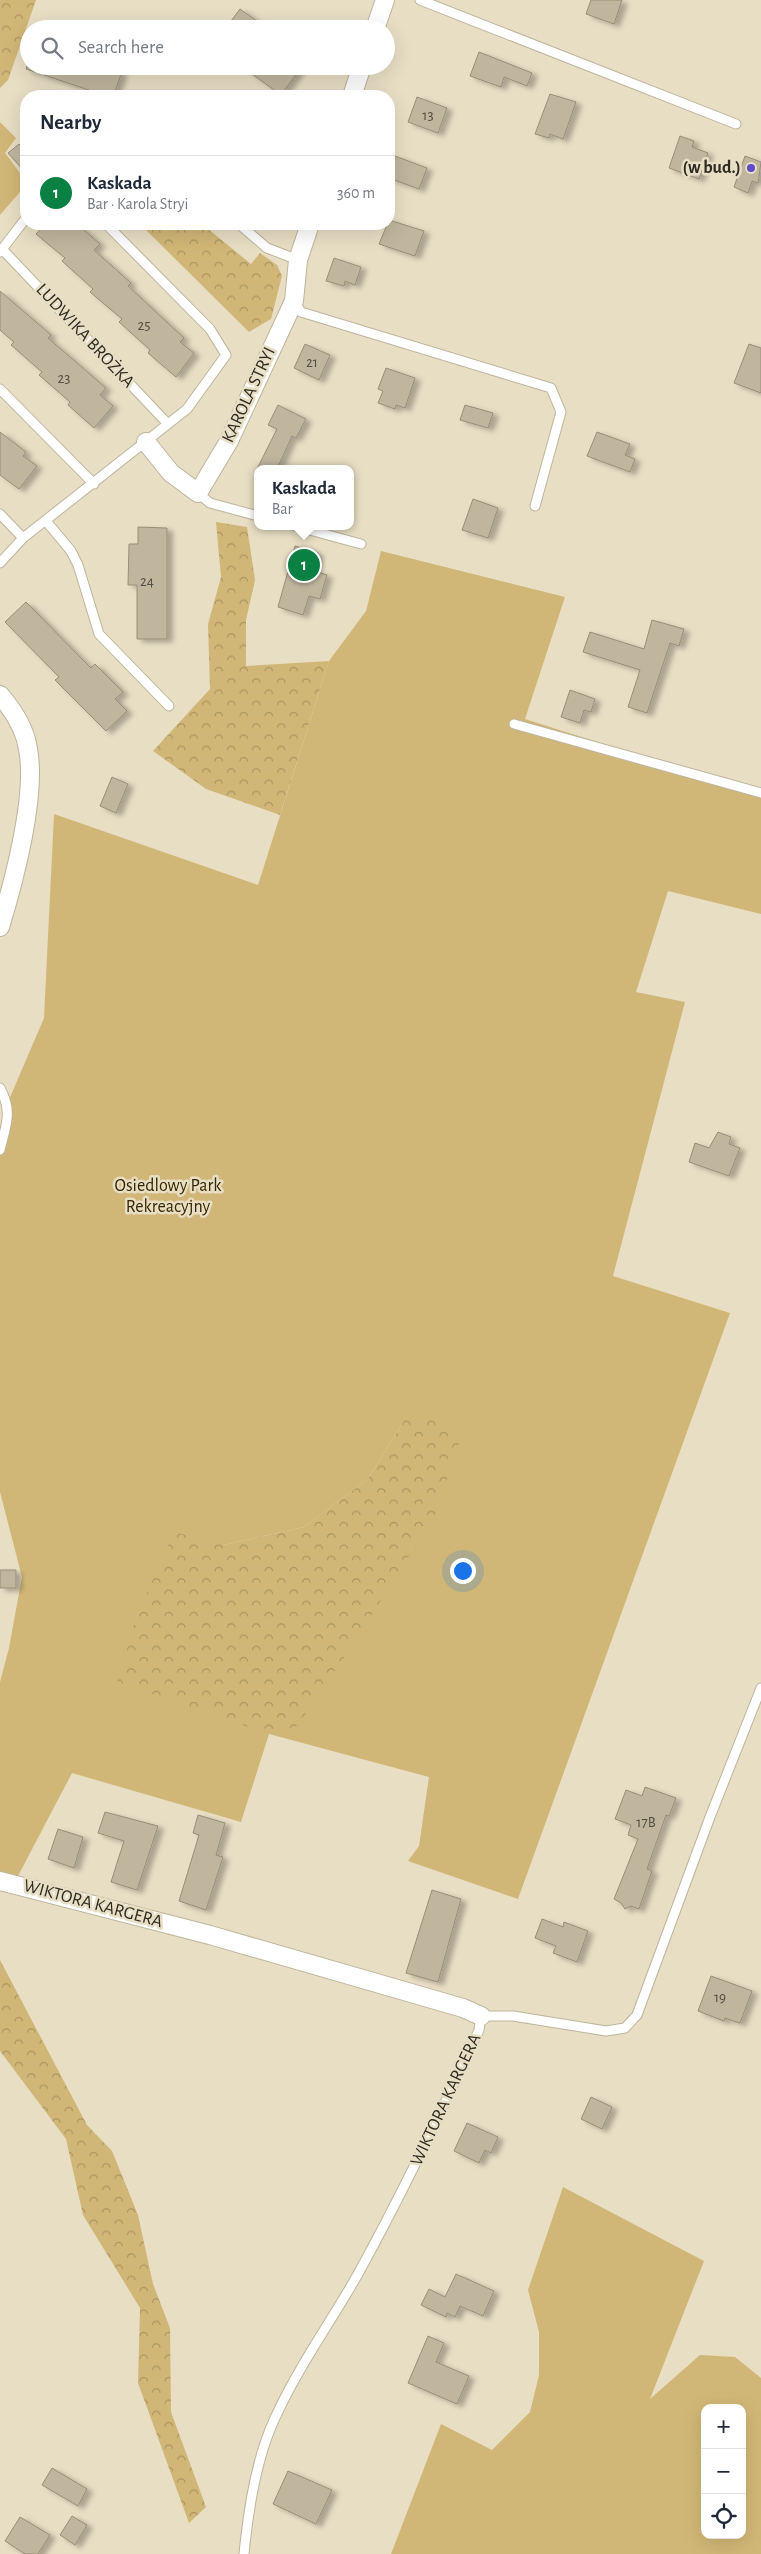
<!DOCTYPE html>
<html lang="en">
<head>
<meta charset="utf-8">
<style>
  :root { --surface:#fff; --page:#f6f6f7; --text:#1f2937; --muted:#747a83; --line:#e0e1e3; --accent:#0b8043 }
  body { margin:0; font-family:"Alegreya Sans",sans-serif; background:var(--page); color:var(--text) }
  .controls { position:absolute; right:15px; bottom:15px; display:grid; overflow:hidden; border-radius:10px; box-shadow:0 5px 20px #0002 }
  .controls button { width:45px; height:45px; display:grid; place-items:center; padding:0; border:0; border-bottom:1px solid var(--line); background:var(--surface); color:var(--text); font:25px sans-serif }
  .you { position:absolute; left:462px; top:1570px; width:18px; height:18px; margin:-12px; border:4px solid #fff; border-radius:50%; background:#1a73e8; box-shadow:0 0 0 8px #1a73e833 }
  .badge { display:grid; place-items:center; width:32px; height:32px; border-radius:50%; background:var(--accent); color:#fff; font-size:16px; font-weight:700 }
  .pin { position:absolute; translate:-50% -50%; border:2px solid #fff; box-shadow:0 1px 5px #0006 }
  .popup { position:absolute; left:254px; top:465px; width:100px; height:65px; box-sizing:border-box; display:grid; place-content:center; border-radius:10px; background:var(--surface); filter:drop-shadow(0 1px 4px #0005); font-size:16px; white-space:nowrap; color:var(--muted) }
  .popup b { font-size:19px; color:var(--text) }
  .popup::after { content:''; position:absolute; left:50%; top:100%; margin-left:-10px; border:10px solid transparent; border-top-color:var(--surface) }
  .list { margin:0; padding:0; list-style:none }
  h2 { display:flex; justify-content:space-between; align-items:center; height:65px; margin:0; padding:0 20px; font-size:21px }
  h2 small { font-size:16px; font-weight:400; color:var(--muted) }
  .list li { display:grid; grid-template-columns:32px 1fr auto; gap:15px; align-items:center; box-sizing:border-box; height:75px; padding:0 20px; border-top:1px solid var(--line) }
  .list b { display:block; font-size:19px; white-space:nowrap }
  .list p { margin:0; font-size:16px; white-space:nowrap; color:var(--muted) }
  .list em { font-size:16px; font-style:normal; color:var(--muted) }
  .icon { flex:none; width:28px; height:28px; fill:none; stroke:currentColor; stroke-width:2; stroke-linecap:round; stroke-linejoin:round }
  .map { position:relative; flex:none; width:761px; height:2554px; overflow:hidden }
  .search { position:absolute; background:var(--surface); box-shadow:0 5px 20px #0002; left:20px; top:20px; width:375px; height:55px; display:flex; align-items:center; gap:12px; box-sizing:border-box; padding:0 18px; border-radius:28px; color:var(--muted); font-size:19px }
  .panel { position:absolute; background:var(--surface); box-shadow:0 5px 20px #0002; left:20px; top:90px; width:375px; height:140px; border-radius:20px }
  .map>svg:first-child { display:block }
  .green { fill:#d1b777; fill-rule:evenodd }
  .forest { fill:url(#forest-crowns) }
  .building { fill:#c0b69e; stroke:#988e77; filter:url(#shadow) }
  .lines { fill:none; stroke-linecap:round; stroke-linejoin:round }
  .service-casing { stroke:#beb49c; stroke-width:11 }
  .minor-casing { stroke:#beb49c; stroke-width:20 }
  .service { stroke:#fff; stroke-width:9 }
  .minor { stroke:#fff; stroke-width:18 }
  .poi-dot { fill:#5e4dc6; stroke:#e8dec4; stroke-width:2 }
  .labels { text-anchor:middle; dominant-baseline:central; stroke-width:5; stroke-linejoin:round; paint-order:stroke }
  .number-label { font-size:15px; fill:#534e41 }
  .poi-label { font-size:18px; font-weight:bold; fill:#2f2b22; stroke:#e8dec4; text-anchor:end }
  .street-label { font-size:18px; fill:#2f2b22; stroke:#e8dec4 }
  .park-label { font-size:18px; fill:#342701; stroke:#e8dec4 }
</style>
</head>
<body>
<div class="map">
<svg width="761" height="2554" viewBox="0 0 761 2554">
  <defs>
    <pattern id="forest-crowns" width="20" height="18" patternUnits="userSpaceOnUse" patternTransform="scale(1.25)"><rect width="20" height="18" fill="#d1b777"/><path d="M2 6a3 3 0 1 1 6 0M12 15a3 3 0 1 1 6 0" fill="none" stroke="#aa9561"/></pattern>
    <filter id="shadow"><feDropShadow dx="5.5" dy="3" stdDeviation="2.5" flood-color="#0004"/></filter>
  </defs>
  <rect width="100%" height="100%" fill="#e8dec4"/>
  <path class="green" d="M 0,122 L 16,138 L 5,153 L 26,181 L 26,185 L 0,215 Z
    M 381,551 L 565,597 L 525,719 L 761,794 L 761,914 L 668,891 L 636,992 L 685,1002 L 613,1276 L 730,1313 L 518,1899 L 408,1861 L 419,1846 L 429,1777 L 269,1734 L 241,1822 L 72,1773 L 18,1876 L 0,1872 L 0,1682 L 9,1648 L 22,1577 L 0,1492 L 0,1150 L 8,1102 L 44,1018 L 54,814 L 258,885 L 329,661 L 366,611 ZM 405,1419 L 268,1734 L 223,1545 L 304,1527 L 368,1479 Z
    M 563,2187 L 704,2261 L 650,2399 L 700,2355 L 735,2357 L 761,2378 L 761,2554 L 391,2554 L 441,2424 L 492,2450 L 530,2412 L 539,2375 L 539,2332 L 528,2290 ZM 705,2408 L 742,2408 L 742,2535 L 705,2535 Z"/>
  <path class="forest" d="M 0,0 L 36,0 L 8,80 L 0,88 Z
    M 140,224 L 202,224 L 251,264 L 260,253 L 277,265 L 282,276 L 271,319 L 249,332 Z
    M 216,522 L 247,527 L 255,580 L 246,620 L 246,666 L 329,661 L 280,815 L 206,789 L 153,751 L 210,689 L 208,624 L 221,577 Z
    M 405,1419 L 436,1420 L 460,1442 L 435,1515 L 358,1637 L 297,1726 L 268,1734 L 117,1682 L 138,1613 L 174,1532 L 223,1545 L 304,1527 L 368,1479 Z
    M 0,1960 L 87,2125 L 112,2151 L 138,2215 L 153,2284 L 170,2328 L 171,2412 L 206,2507 L 189,2523 L 138,2383 L 140,2308 L 83,2215 L 66,2139 L 0,2051 Z"/>
  <path class="building" d="M 591,0 L 622,0 L 614,24 L 586,14 Z
    M 240,9 L 268,29 L 225,29 Z
    M 479,52 L 532,73 L 527,86 L 504,77 L 501,87 L 470,76 Z
    M 27,66 L 107,66 L 122,72 L 113,96 L 87,96 L 89,90 L 26,69 Z
    M 241,66 L 302,66 L 281,95 Z
    M 550,94 L 576,102 L 563,139 L 550,134 L 549,138 L 535,134 Z
    M 417,97 L 447,108 L 438,133 L 408,122 Z
    M 680,136 L 694,141 L 692,147 L 708,153 L 699,179 L 669,168 Z
    M 19,144 L 26,152 L 26,173 L 8,153 Z
    M 395,156 L 427,168 L 419,189 L 389,178 Z
    M 745,156 L 761,162 L 758,183 L 752,181 L 748,193 L 734,187 Z
    M 389,220 L 424,231 L 415,256 L 379,244 Z
    M 45,224 L 77,224 L 100,244 L 94,250 L 131,283 L 128,286 L 184,338 L 180,342 L 194,353 L 176,377 L 148,353 L 150,350 L 119,322 L 122,319 L 90,292 L 93,289 L 62,261 L 65,258 L 36,234 Z
    M 334,258 L 361,267 L 355,285 L 345,281 L 344,286 L 326,281 Z
    M 0,291 L 51,335 L 48,338 L 106,388 L 100,395 L 113,406 L 94,428 L 68,405 L 70,402 L 39,375 L 42,372 L 11,345 L 14,342 L 0,330 Z
    M 305,344 L 330,355 L 319,380 L 294,368 Z
    M 749,344 L 761,348 L 761,393 L 734,383 Z
    M 386,368 L 415,378 L 405,408 L 396,405 L 395,409 L 378,403 L 383,391 L 378,389 Z
    M 278,405 L 306,419 L 296,438 L 292,436 L 277,469 L 257,469 L 277,429 L 268,425 Z
    M 465,405 L 493,413 L 488,428 L 460,420 Z
    M 0,432 L 26,452 L 23,456 L 37,466 L 19,489 L 0,475 Z
    M 597,432 L 630,444 L 625,455 L 635,459 L 630,472 L 587,456 Z
    M 473,499 L 498,508 L 488,538 L 462,530 Z
    M 138,527 L 167,528 L 167,639 L 137,639 L 137,585 L 128,585 L 129,544 L 138,544 Z
    M 295,546 L 318,553 L 312,570 L 327,575 L 320,599 L 309,596 L 303,615 L 278,607 Z
    M 26,602 L 91,668 L 95,664 L 123,692 L 115,699 L 127,711 L 106,731 L 55,680 L 59,677 L 5,622 Z
    M 652,620 L 684,629 L 679,646 L 670,643 L 647,713 L 628,707 L 640,670 L 583,652 L 590,632 L 644,649 Z
    M 570,690 L 595,699 L 591,712 L 584,710 L 580,723 L 561,717 Z
    M 112,777 L 128,784 L 116,813 L 100,806 Z
    M 718,1132 L 731,1137 L 729,1144 L 740,1148 L 729,1176 L 689,1162 L 695,1143 L 709,1148 Z
    M 0,1570 L 16,1570 L 16,1588 L 0,1588 Z
    M 645,1787 L 676,1798 L 669,1816 L 666,1815 L 647,1869 L 652,1871 L 639,1909 L 631,1906 L 625,1909 L 621,1903 L 614,1899 L 638,1839 L 628,1835 L 631,1825 L 615,1819 L 626,1790 L 642,1796 Z
    M 105,1812 L 158,1826 L 137,1890 L 111,1882 L 124,1841 L 98,1833 Z
    M 198,1815 L 225,1823 L 216,1855 L 223,1857 L 206,1910 L 179,1901 L 199,1835 L 193,1833 Z
    M 58,1829 L 83,1837 L 74,1868 L 48,1859 Z
    M 432,1890 L 461,1899 L 438,1982 L 406,1973 Z
    M 542,1919 L 563,1927 L 564,1922 L 588,1931 L 577,1962 L 553,1953 L 556,1946 L 535,1938 Z
    M 711,1976 L 752,1991 L 740,2023 L 725,2018 L 724,2021 L 698,2011 Z
    M 591,2097 L 612,2107 L 602,2129 L 581,2119 Z
    M 467,2123 L 498,2137 L 491,2153 L 485,2150 L 479,2163 L 454,2151 Z
    M 456,2274 L 494,2291 L 483,2316 L 460,2306 L 455,2317 L 447,2313 L 446,2317 L 421,2305 L 429,2289 L 445,2297 Z
    M 428,2336 L 444,2343 L 436,2362 L 469,2376 L 457,2404 L 408,2383 Z
    M 52,2468 L 87,2489 L 78,2506 L 42,2485 Z
    M 288,2471 L 332,2490 L 316,2524 L 273,2504 Z
    M 72,2516 L 87,2525 L 75,2545 L 60,2535 Z
    M 20,2517 L 50,2535 L 38,2554 L 25,2554 L 5,2541 Z"/>
  <g class="lines">
    <defs>
      <path id="service" d="M 420,0 L 736,124
        M 239,224 L 267,248 L 298,260
        M 2,249 L 168,424
        M 0,252 L 26,218
        M 294,301 L 301,312 L 551,388 L 561,412 L 535,506
        M 0,389 L 94,484
        M 198,493 L 210,503 L 258,516
        M 0,514 L 23,538
        M 46,521 L 71,551 L 78,565 L 99,634 L 169,706
        M 295,526 L 361,544
        M 0,563 L 23,538 L 187,409 L 226,355 L 210,329 L 106,224
        M 514,724 L 761,793
        M 0,1088 C 13,1112 6,1125 0,1150
        M 244,2554 C 248,2512 257,2456 275,2418 C 298,2367 331,2322 358,2274 C 402,2194 441,2113 479,2030 L 481,2016 L 513,2016 L 606,2031 L 625,2028 L 637,2015 L 710,1817 L 761,1688"/>
      <path id="minor" d="M 375,29 L 385,0
        M 352,96 L 362,66
        M 146,442 L 171,473 L 198,493 L 229,441 L 294,301 L 298,260 L 310,224
        M 0,695 C 13,710 25,728 28,749 C 37,795 14,881 0,927
        M 0,1881 L 210,1935 L 463,2008 L 481,2016"/>
    </defs>
    <use href="#service" class="service-casing"/>
    <use href="#minor" class="minor-casing"/>
    <use href="#service" class="service"/>
    <use href="#minor" class="minor"/>
  </g>
  <circle class="poi-dot" cx="751" cy="168" r="5"/>
  <g class="labels">
    <g class="number-label">
      <text x="428" y="115">13</text>
      <text x="144" y="325">25</text>
      <text x="312" y="362">21</text>
      <text x="64" y="378">23</text>
      <text x="147" y="581">24</text>
      <text x="646" y="1822">17B</text>
      <text x="720" y="1997">19</text>
    </g>
    <g class="poi-label">
      <text x="741" y="168">(w bud.)</text>
    </g>
    <g class="street-label">
      <text transform="translate(85 336) rotate(47)">LUDWIKA BROŻKA</text>
      <text transform="translate(249 395) rotate(-65)">KAROLA STRYI</text>
      <text transform="translate(93 1904) rotate(15)">WIKTORA KARGERA</text>
      <text transform="translate(446 2100) rotate(-65)">WIKTORA KARGERA</text>
    </g>
    <g class="park-label">
      <text x="168" y="1186">Osiedlowy Park<tspan x="168" dy="21">Rekreacyjny</tspan></text>
    </g>
  </g>
</svg>
<div class="controls">
<button>+</button>
<button>−</button>
<button><svg class="icon" aria-label="locate" viewBox="0 0 24 24"><circle cx="12" cy="12" r="6"/><path d="M12 2v4M12 18v4M2 12h4M18 12h4"/></svg></button>
</div>
<div class="you"></div>
<div class="pin badge" style="left:304px;top:565px">1</div>
<div class="popup"><b>Kaskada</b>Bar</div>
<div class="search"><svg class="icon" aria-label="search" viewBox="0 0 24 24"><circle cx="10" cy="10" r="6"/><path d="M15 15l6 6"/></svg>Search here</div>
<section class="panel">
<h2>Nearby<small></small></h2>
<ul class="list">
<li><span class="badge">1</span><div><b>Kaskada</b><p>Bar · Karola Stryi</p></div><em>360 m</em></li>
</ul>
</section>
</div>
</body>
</html>
